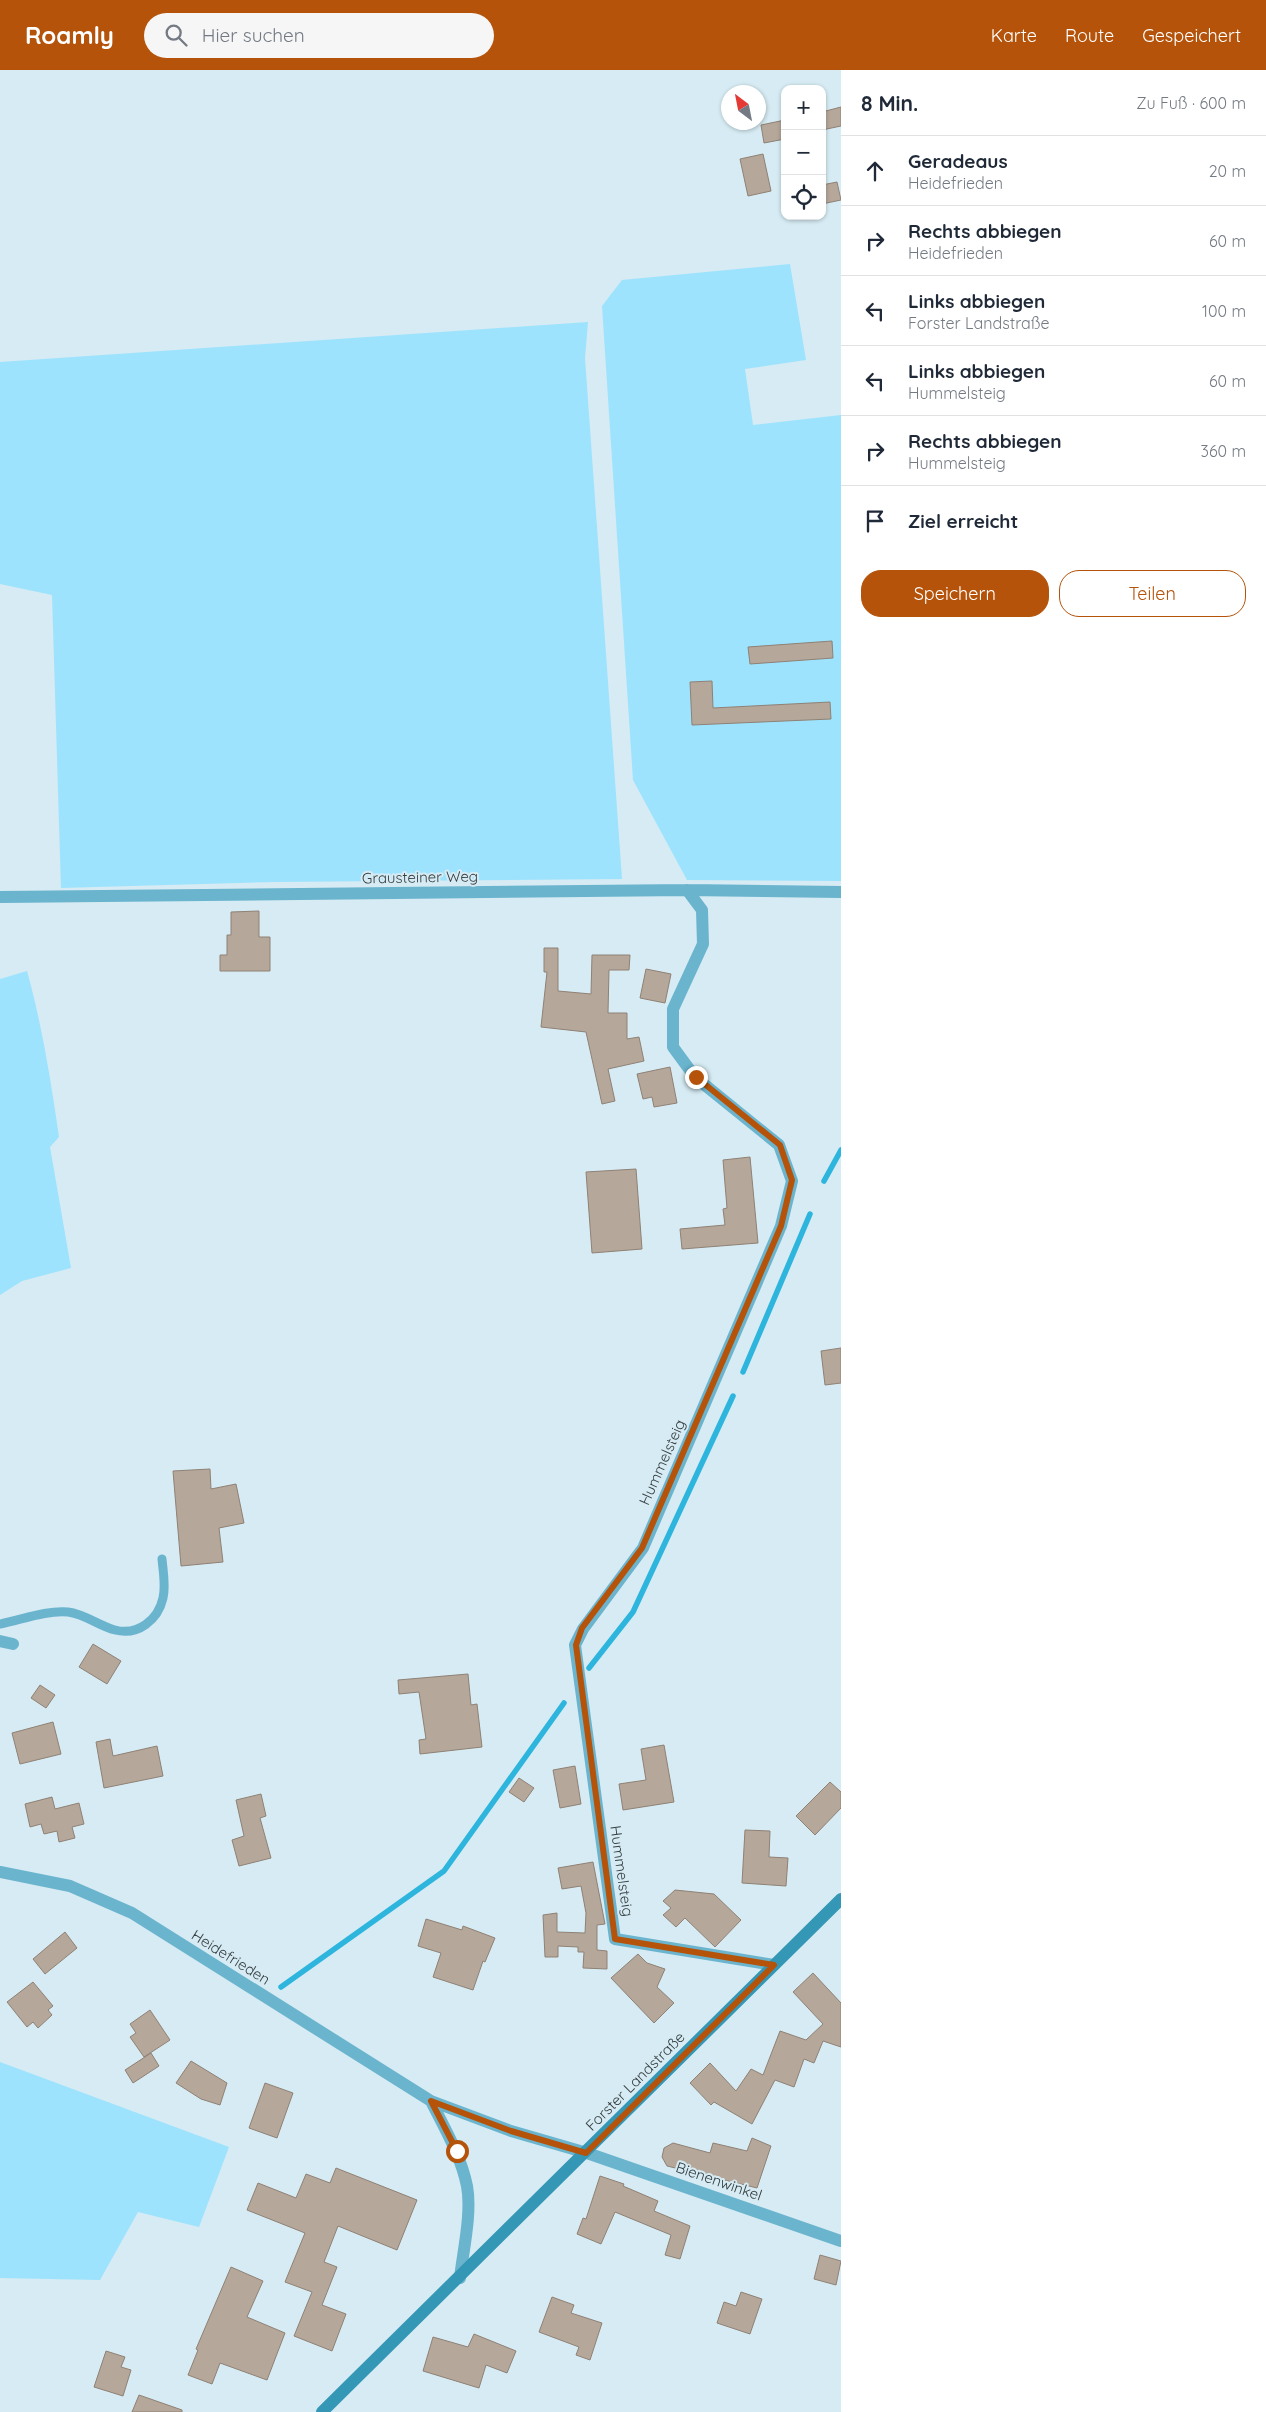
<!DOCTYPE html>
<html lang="de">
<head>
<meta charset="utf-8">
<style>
  :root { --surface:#fff; --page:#f6f6f7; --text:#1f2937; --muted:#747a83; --line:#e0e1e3; --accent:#b45309 }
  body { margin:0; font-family:Quicksand,sans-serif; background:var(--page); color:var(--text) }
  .controls { position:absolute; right:15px; top:15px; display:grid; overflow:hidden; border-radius:10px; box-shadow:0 1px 4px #0004 }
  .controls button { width:45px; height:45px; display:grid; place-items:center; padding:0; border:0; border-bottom:1px solid var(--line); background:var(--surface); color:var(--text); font:25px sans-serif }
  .compass { position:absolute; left:721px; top:15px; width:45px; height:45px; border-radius:50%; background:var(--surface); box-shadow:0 1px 4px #0004; rotate:328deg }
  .stop { position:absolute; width:15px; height:15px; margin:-11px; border:4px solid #b45309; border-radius:50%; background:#fff }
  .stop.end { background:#b45309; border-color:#fff; box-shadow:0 1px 5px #0008 }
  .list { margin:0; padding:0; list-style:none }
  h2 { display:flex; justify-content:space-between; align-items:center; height:65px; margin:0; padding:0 20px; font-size:21px }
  h2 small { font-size:16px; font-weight:400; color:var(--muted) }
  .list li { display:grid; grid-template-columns:32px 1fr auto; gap:15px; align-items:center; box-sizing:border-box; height:70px; padding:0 20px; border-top:1px solid var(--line) }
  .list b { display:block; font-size:19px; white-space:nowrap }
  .list p { margin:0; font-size:16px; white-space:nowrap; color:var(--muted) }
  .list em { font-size:16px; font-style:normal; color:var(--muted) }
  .actions { display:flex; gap:10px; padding:15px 20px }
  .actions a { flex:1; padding:11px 0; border:1px solid var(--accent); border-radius:20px; text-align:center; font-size:18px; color:var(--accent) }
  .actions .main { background:var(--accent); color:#fff }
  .icon { flex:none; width:28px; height:28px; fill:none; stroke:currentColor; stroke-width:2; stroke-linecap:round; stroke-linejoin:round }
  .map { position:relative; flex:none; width:841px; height:2342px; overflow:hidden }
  header { display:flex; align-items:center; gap:30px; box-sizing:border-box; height:70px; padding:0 25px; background:var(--accent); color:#fff }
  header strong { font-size:24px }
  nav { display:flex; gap:28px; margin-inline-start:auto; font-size:18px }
  .search { width:350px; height:45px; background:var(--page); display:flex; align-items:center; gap:12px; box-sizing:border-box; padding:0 18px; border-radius:28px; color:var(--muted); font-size:19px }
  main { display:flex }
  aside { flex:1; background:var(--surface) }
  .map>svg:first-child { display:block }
  .green { fill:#9de3fd }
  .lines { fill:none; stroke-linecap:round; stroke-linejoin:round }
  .stream { stroke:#2db5dd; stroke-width:5.5 }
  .building { fill:#b5a79a; stroke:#8f8175 }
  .lane { stroke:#6ab4ce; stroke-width:9 }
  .street { stroke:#6ab4ce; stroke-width:12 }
  .secondary { stroke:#3497b5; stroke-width:12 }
  .route { stroke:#b45309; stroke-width:6 }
  .labels { text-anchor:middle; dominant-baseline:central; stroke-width:4; stroke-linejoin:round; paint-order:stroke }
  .street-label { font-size:15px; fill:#353e41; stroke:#d6ebf3 }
</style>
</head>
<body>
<header>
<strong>Roamly</strong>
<div class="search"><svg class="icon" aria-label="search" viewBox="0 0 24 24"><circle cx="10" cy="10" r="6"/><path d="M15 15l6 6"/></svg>Hier suchen</div>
<nav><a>Karte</a><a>Route</a><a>Gespeichert</a></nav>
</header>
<main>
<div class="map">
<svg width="841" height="2342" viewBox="0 0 841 2342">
  <rect width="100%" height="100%" fill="#d6ebf3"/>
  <path class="green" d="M 790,194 L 806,290 L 745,299 L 753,355 L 841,345 L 841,811 L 687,810 L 633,710 L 602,236 L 622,210 Z
    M 588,252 L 585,288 L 622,809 L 275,812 L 61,818 L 52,525 L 0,514 L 0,292 Z
    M 27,901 C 42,955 51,1011 59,1067 L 50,1077 L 71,1198 L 22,1211 L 0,1225 L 0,909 Z
    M 0,1992 L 229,2077 L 199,2157 L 138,2142 L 100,2210 L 0,2208 Z"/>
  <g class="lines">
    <path class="stream" d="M 824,1111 L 841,1080
      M 743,1302 L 810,1144
      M 589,1598 L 633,1542 L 733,1326
      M 281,1917 L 444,1801 L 564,1633"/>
  </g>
  <path class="building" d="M 841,37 L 841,56 L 822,60 L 822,42 Z
    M 785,50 L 785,69 L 764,73 L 761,55 Z
    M 763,84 L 771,121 L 748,126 L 740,89 Z
    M 837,112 L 841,130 L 822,134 L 822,115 Z
    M 832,571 L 833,588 L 750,594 L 748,577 Z
    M 712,611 L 713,638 L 830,632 L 831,649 L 692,655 L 690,612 Z
    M 259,841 L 259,867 L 270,867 L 270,901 L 220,901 L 220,885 L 227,885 L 227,865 L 231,865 L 231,842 Z
    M 544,878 L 558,878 L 558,921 L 591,924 L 592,885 L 630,885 L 629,900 L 609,900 L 608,943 L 627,943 L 627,969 L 639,967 L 644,991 L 608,999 L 615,1031 L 602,1034 L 586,962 L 541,957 L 547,902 L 544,902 Z
    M 646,899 L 671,904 L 665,933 L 640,928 Z
    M 670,997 L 677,1033 L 654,1037 L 652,1027 L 643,1029 L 637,1004 Z
    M 750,1087 L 758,1173 L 682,1179 L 680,1159 L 725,1155 L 723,1139 L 727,1138 L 723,1090 Z
    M 636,1099 L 642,1179 L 592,1183 L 586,1102 Z
    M 841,1278 L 841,1313 L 825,1315 L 821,1281 Z
    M 210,1399 L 211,1419 L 236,1414 L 244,1453 L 219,1458 L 223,1492 L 181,1496 L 173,1401 Z
    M 93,1574 L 121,1591 L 107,1614 L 79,1597 Z
    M 468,1604 L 471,1635 L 477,1634 L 482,1677 L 420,1684 L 419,1670 L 426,1669 L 419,1622 L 399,1624 L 398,1610 Z
    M 40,1615 L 55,1625 L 46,1638 L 31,1628 Z
    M 53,1652 L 61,1684 L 20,1694 L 12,1663 Z
    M 110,1669 L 113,1686 L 157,1676 L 163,1706 L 104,1718 L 96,1672 Z
    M 664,1675 L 674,1732 L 623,1740 L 619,1714 L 646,1710 L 641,1679 Z
    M 575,1696 L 581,1734 L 560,1738 L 553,1700 Z
    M 519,1708 L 534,1718 L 524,1732 L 509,1722 Z
    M 830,1712 L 841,1722 L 841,1738 L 815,1765 L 796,1746 Z
    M 261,1724 L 266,1746 L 260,1748 L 271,1788 L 239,1796 L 232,1770 L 244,1766 L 236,1730 Z
    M 52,1727 L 55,1739 L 79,1733 L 84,1754 L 72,1757 L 75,1768 L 59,1772 L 57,1761 L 44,1764 L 41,1754 L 30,1757 L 25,1734 Z
    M 745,1760 L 770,1761 L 769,1787 L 788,1788 L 786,1816 L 742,1813 Z
    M 593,1792 L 605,1854 L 597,1855 L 597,1880 L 607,1881 L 607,1899 L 583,1898 L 584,1882 L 578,1882 L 578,1877 L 558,1876 L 558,1887 L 545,1887 L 543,1845 L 557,1843 L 557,1862 L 585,1863 L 586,1843 L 581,1816 L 562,1819 L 558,1798 Z
    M 675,1820 L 714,1824 L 741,1850 L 715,1877 L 685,1848 L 676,1857 L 663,1845 L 671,1838 L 663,1831 Z
    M 426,1849 L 462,1860 L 463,1856 L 495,1868 L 485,1892 L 483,1891 L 473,1920 L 433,1907 L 441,1883 L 418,1876 Z
    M 65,1862 L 77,1878 L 45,1904 L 33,1889 Z
    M 638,1884 L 647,1893 L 665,1899 L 657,1917 L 674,1933 L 654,1953 L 611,1908 Z
    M 813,1903 L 841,1933 L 841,1977 L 823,1971 L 814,1993 L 804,1989 L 794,2017 L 775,2010 L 752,2054 L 714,2032 L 711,2035 L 690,2013 L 710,1993 L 736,2021 L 751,1999 L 763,2005 L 780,1961 L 806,1970 L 823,1954 L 793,1922 Z
    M 33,1912 L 53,1936 L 48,1940 L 52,1945 L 38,1958 L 33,1952 L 27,1957 L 7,1932 Z
    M 150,1940 L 170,1970 L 144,1987 L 130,1967 L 136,1963 L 130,1954 Z
    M 151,1983 L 159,1996 L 133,2013 L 125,2000 Z
    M 191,1991 L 227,2013 L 220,2035 L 201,2029 L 176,2013 Z
    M 265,2013 L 293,2023 L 277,2068 L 249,2058 Z
    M 752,2068 L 771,2076 L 757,2118 L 667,2096 L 662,2087 L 664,2078 L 673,2073 L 710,2083 L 713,2073 L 747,2081 Z
    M 336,2098 L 417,2130 L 397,2180 L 338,2156 L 324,2192 L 337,2197 L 322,2235 L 346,2244 L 332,2281 L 294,2266 L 312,2222 L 285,2212 L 305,2163 L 247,2140 L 258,2113 L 296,2128 L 306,2104 L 330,2113 Z
    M 600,2106 L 624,2114 L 623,2116 L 658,2131 L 654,2141 L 690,2156 L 680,2189 L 665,2185 L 671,2165 L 615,2142 L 601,2174 L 577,2164 L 583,2148 L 586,2149 Z
    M 820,2185 L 841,2191 L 836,2215 L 814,2209 Z
    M 231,2197 L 263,2211 L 247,2247 L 285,2263 L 267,2310 L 220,2293 L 212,2314 L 188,2305 L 198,2280 L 196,2279 Z
    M 741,2222 L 762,2229 L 750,2264 L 717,2253 L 724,2232 L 736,2236 Z
    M 552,2227 L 574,2235 L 571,2243 L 602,2253 L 590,2290 L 576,2285 L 579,2277 L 539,2262 Z
    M 474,2264 L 516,2281 L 507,2303 L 486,2295 L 479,2318 L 423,2301 L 433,2267 L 468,2277 Z
    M 106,2281 L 125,2287 L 121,2297 L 131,2300 L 123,2326 L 94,2317 Z
    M 139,2325 L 182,2340 L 182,2342 L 132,2342 Z"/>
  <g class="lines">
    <path class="lane" d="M 0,1554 C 21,1550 46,1540 68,1542 C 85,1544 99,1556 115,1560 C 138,1566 158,1550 163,1528 C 166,1516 163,1501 162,1489"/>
    <path class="street" d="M 687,820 L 702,840 L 703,874 L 673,939 L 673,977 L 695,1007 L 779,1075 L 792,1111 L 781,1156 L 643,1478 L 583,1559 L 575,1575 L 615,1869 L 774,1895
      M 0,827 L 687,820 L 841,822
      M 0,1571 L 13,1574
      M 0,1802 L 70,1816 L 132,1843 L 431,2031 L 511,2061 L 587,2083 L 841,2171
      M 431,2031 C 445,2059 461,2086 467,2116 C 472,2143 463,2181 460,2208"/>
    <path class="secondary" d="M 322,2342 L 841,1829"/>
  </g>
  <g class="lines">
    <path class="route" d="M 457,2081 L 431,2031 L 511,2061 L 586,2083 L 774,1895 L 615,1869 L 576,1575 L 582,1558 L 642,1478 L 781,1156 L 792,1110 L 780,1075 L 696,1007"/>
  </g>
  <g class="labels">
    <g class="street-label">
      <text transform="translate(420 807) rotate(-1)">Grausteiner Weg</text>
      <text transform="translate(662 1392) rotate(-66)">Hummelsteig</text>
      <text transform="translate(622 1801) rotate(82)">Hummelsteig</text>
      <text transform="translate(231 1887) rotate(32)">Heidefrieden</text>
      <text transform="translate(635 2011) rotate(-45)">Forster Landstraße</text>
      <text transform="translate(719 2111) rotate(19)">Bienenwinkel</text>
    </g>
  </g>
</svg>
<div class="controls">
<button>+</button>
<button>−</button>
<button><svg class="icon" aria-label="locate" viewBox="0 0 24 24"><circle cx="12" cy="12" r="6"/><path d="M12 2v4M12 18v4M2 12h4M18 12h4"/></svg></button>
</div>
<svg class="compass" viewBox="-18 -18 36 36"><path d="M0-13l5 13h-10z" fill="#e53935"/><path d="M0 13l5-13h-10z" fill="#747a83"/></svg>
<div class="stop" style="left:457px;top:2081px"></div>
<div class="stop end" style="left:696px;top:1007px"></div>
</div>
<aside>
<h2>8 Min.<small>Zu Fuß · 600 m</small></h2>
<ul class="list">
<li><svg class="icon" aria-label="ahead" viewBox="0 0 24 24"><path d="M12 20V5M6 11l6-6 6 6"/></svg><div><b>Geradeaus</b><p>Heidefrieden</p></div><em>20 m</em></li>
<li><svg class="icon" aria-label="right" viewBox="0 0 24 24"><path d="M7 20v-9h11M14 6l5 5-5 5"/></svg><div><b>Rechts abbiegen</b><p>Heidefrieden</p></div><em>60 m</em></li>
<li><svg class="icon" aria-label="left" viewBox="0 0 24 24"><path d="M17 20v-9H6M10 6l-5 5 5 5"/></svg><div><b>Links abbiegen</b><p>Forster Landstraße</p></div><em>100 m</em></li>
<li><svg class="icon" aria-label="left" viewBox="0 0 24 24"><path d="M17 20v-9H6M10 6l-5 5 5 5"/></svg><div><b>Links abbiegen</b><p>Hummelsteig</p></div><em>60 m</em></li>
<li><svg class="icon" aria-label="right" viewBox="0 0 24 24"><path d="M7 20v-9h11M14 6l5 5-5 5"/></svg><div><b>Rechts abbiegen</b><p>Hummelsteig</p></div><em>360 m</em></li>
<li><svg class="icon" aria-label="arrive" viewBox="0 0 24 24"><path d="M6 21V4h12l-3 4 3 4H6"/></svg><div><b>Ziel erreicht</b></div></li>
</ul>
<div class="actions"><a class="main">Speichern</a><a>Teilen</a></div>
</aside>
</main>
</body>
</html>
